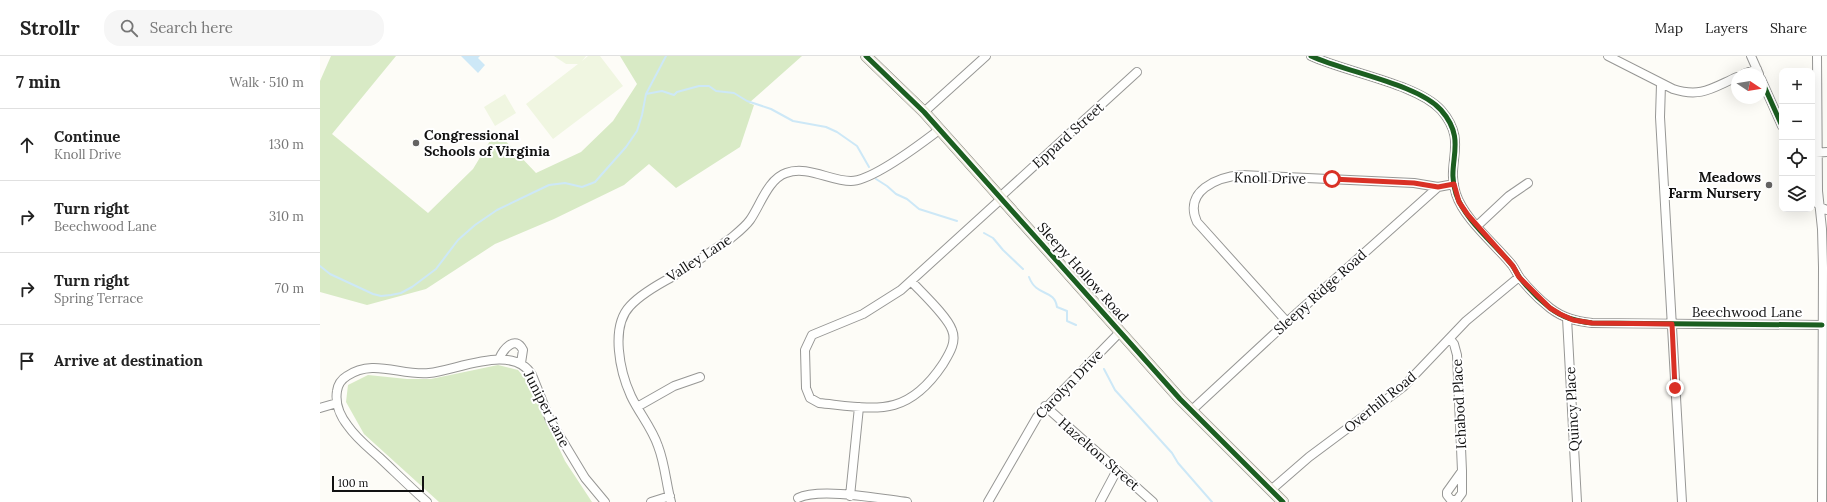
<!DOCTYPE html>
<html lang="en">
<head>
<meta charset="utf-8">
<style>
  :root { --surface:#fff; --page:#f6f6f6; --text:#222; --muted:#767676; --line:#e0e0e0 }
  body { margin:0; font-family:Lora,serif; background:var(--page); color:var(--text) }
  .controls { position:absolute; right:12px; top:12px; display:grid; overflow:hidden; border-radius:8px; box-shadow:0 4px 16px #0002 }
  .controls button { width:36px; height:36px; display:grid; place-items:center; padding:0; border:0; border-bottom:1px solid var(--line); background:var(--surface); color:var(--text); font:20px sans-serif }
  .compass { position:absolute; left:1411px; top:12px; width:36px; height:36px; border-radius:50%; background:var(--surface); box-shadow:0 4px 16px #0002; rotate:102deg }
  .scale { position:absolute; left:12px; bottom:10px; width:92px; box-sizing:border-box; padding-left:4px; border:2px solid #111; border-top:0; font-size:11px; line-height:14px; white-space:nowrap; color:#111; -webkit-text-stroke:3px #fff; paint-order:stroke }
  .stop { position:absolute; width:12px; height:12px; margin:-9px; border:3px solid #d93025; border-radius:50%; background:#fff }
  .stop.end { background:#d93025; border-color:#fff; box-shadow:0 1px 4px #0008 }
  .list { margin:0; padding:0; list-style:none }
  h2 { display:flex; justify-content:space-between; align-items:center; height:52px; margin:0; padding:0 16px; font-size:17px }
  h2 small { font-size:13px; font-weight:400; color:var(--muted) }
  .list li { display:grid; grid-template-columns:26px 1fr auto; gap:12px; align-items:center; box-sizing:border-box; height:72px; padding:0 16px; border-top:1px solid var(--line) }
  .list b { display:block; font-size:15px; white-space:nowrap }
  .list p { margin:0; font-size:13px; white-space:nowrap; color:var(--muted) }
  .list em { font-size:13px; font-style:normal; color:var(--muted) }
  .icon { flex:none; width:22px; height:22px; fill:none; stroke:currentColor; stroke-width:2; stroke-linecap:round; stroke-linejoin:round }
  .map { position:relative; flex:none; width:1507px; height:446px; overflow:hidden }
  header { display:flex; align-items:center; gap:24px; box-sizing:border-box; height:56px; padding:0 20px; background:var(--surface); border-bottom:1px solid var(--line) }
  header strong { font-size:19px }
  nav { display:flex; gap:22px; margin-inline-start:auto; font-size:14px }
  .search { width:280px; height:36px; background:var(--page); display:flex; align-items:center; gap:10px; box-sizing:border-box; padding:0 14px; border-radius:16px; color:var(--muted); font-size:15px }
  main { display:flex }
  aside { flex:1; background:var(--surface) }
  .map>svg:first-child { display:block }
  .forest { fill:#d8eac5 }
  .pitch { fill:#f0f6e1 }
  .water { fill:#cde8f7 }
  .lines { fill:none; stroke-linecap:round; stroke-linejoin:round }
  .stream { stroke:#cde8f7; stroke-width:2 }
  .minor-casing { stroke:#979795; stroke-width:10 }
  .major-casing { stroke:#858482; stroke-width:12 }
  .minor { stroke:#fffffe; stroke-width:8 }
  .major { stroke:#ede9dc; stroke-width:11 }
  .cycleway-casing { stroke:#fff; stroke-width:8 }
  .cycleway { stroke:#1b5e20; stroke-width:5 }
  .route { stroke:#d93025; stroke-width:5 }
  .poi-dot { fill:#646362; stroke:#fff; stroke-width:1.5 }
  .labels { text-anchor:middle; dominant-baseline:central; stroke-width:4; stroke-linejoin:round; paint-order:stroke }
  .poi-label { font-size:14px; font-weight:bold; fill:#111; stroke:#fff; text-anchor:start }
  .street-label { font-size:14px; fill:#111; stroke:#fff }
</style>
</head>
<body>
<header>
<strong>Strollr</strong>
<div class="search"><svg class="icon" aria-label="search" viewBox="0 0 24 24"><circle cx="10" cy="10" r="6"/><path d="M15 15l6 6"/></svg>Search here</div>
<nav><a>Map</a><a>Layers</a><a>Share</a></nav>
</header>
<main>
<aside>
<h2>7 min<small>Walk · 510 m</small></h2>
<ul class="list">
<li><svg class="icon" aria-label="ahead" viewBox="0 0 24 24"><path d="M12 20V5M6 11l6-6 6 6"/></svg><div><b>Continue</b><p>Knoll Drive</p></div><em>130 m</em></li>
<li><svg class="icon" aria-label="right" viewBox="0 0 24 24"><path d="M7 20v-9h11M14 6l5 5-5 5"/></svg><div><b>Turn right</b><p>Beechwood Lane</p></div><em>310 m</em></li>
<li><svg class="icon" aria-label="right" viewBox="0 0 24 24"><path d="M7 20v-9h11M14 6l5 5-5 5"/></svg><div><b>Turn right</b><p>Spring Terrace</p></div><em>70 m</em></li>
<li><svg class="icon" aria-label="arrive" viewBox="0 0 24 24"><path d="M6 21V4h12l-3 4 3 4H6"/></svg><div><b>Arrive at destination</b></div></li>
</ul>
</aside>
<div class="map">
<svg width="1507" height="446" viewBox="0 0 1507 446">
  <rect width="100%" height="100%" fill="#fdfcf7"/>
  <path class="forest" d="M 11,0 L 76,0 L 12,78 L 108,157 L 153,113 L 176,75 L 216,117 L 261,96 L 293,65 L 317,28 L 300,0 L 482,0 L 429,47 L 434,49 L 420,91 L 356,132 L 329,108 L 304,129 L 234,163 L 175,188 L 106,233 L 47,249 L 0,236 L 0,25 Z
    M 178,309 L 198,314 L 208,326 L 245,405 L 272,446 L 119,446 L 44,378 L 26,346 L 28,329 L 48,319 L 87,323 L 111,323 Z"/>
  <path class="pitch" d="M 234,0 L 266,0 L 262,5 L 268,0 L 280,0 L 303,30 L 233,83 L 206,48 L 258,8 L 246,8 Z
    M 185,38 L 196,57 L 175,70 L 164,51 Z"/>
  <path class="water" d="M 141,0 L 160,0 L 158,2 L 165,9 L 158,17 Z"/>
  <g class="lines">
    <path class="stream" d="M 326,38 L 342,35 L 354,39 L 357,36 L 379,30 L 389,30 L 396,35 L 414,37 L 427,45 L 451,53 L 473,65 L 506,71 L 517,76 L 537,90 L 549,111
      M 556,123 L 567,130 L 576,138 L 587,143 L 599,153 L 637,165
      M 664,177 L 673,182 L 683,194 L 703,213
      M 0,210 L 10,218 L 53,238 L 61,240 L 71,239 L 81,237 L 92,231 L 116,213 L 138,184 L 155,169 L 177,154 L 229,129 L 245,127 L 262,131 L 275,126 L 306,91 L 317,75 L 322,59 L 326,38 L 346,0
      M 709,221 C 717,242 734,232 737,251 L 747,255 L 747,265 L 756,269
      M 784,313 L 795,334 L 852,397 L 858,407 L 892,446"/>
    <defs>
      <path id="minor" d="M 991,0 C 1025,16 1098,28 1121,54 C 1149,86 1125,106 1136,138 C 1144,163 1175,188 1192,209 C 1195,213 1197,218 1200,222 C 1208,232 1220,244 1230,252 C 1243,262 1256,265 1272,267 L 1502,269
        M 1288,0 L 1353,33 C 1381,42 1392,32 1417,21
        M 1431,0 L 1439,18
        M 1497,0 L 1498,135 L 1502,173 L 1503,211 L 1502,446
        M 1424,18 L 1437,13
        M 1441,23 L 1462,70
        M 1341,28 L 1340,61 L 1362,446
        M 604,56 L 666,0
        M 1492,97 L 1507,96
        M 1492,140 L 1500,151 L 1507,154
        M 680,141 L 817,16
        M 1157,170 L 1189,140 L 1208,127
        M 591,225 C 602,237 627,260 632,274 C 637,286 629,298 623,308 C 587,362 557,353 499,347 L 490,342 L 486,332 L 485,294 L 492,279 L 543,258 L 581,234 L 681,143
        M 1247,262 L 1257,446
        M 967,266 L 877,166 C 863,135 897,121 922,119 L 1094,127 L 1118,131
        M 1130,283 L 1134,288 L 1137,299 L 1142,415
        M 179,303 C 183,294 195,278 203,294 L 201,307
        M 725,350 L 833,446
        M 317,351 L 354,330 L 380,321
        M 0,352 L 17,347
        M 872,354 L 967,266 L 1118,131 L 1134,128
        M 1142,415 L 1142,437 L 1137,444 L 1131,444 L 1127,439 L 1127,436 Z
        M 951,434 L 989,401 L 1083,331 L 1146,265 L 1199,221
        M 530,440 L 539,351
        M 478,442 C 500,431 562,443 587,446
        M 107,446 C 91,432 76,417 60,402 C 49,392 37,383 28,370 C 20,360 15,347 17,335 C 18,328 22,323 27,320 C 53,302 81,320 109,317 C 138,314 193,287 212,319 L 230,364 L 265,422 L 285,446
        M 331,446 L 350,440
        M 351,446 C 346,427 345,408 338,390 C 332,372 319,357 311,340 C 300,316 290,271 310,250 C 321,238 337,229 352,221 C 371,209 391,196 410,183 C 417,177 425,171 430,164 C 440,150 448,123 466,117 C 487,109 510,125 531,125 C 552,125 602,87 619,74
        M 668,446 L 717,361 L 800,276
        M 780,446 L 797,414"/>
      <path id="major" d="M 546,0 L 604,56 L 860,343 L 963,446"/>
    </defs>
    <use href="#minor" class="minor-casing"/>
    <use href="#major" class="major-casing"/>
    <use href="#minor" class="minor"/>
    <use href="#major" class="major"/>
    <defs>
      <path id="cycleway" d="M 546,0 L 604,56 L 860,343 L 963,446
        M 991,0 C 1025,16 1098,28 1121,54 C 1149,86 1125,106 1136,138 C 1144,163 1175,188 1192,209 C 1195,213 1197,218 1200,222 C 1208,232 1220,244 1230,252 C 1243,262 1256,265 1272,267 L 1502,269
        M 1441,23 L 1462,70"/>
    </defs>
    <use href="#cycleway" class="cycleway-casing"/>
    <use href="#cycleway" class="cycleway"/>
  </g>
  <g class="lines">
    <path class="route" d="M 1012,123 L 1094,127 L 1118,131 L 1134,128 L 1139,146 L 1148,159 L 1193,210 L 1199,221 L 1230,252 L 1240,258 L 1253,264 L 1272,267 L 1352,268 L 1355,332"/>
  </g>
  <g class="poi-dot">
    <circle cx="96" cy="87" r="4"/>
    <circle cx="1449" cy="129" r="4"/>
  </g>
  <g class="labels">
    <g class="poi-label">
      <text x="104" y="79">Congressional<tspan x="104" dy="16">Schools of Virginia</tspan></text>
      <text x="1441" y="121" text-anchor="end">Meadows<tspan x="1441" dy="16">Farm Nursery</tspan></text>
    </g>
    <g class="street-label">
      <text transform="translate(748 79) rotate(-42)">Eppard Street</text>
      <text transform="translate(950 122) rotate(1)">Knoll Drive</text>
      <text transform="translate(379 202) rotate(-33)">Valley Lane</text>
      <text transform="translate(763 216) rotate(48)">Sleepy Hollow Road</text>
      <text transform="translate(1000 236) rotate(-42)">Sleepy Ridge Road</text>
      <text x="1427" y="256">Beechwood Lane</text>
      <text transform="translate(749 328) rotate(-46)">Carolyn Drive</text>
      <text transform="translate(1060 346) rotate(-39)">Overhill Road</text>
      <text transform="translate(1139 348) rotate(-93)">Ichabod Place</text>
      <text transform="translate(227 353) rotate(63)">Juniper Lane</text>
      <text transform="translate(1252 353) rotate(-93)">Quincy Place</text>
      <text transform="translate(779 398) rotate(41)">Hazelton Street</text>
    </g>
  </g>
</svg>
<div class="controls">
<button>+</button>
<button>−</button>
<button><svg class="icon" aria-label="locate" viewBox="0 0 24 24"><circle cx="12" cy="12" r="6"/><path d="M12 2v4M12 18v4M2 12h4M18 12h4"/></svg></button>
<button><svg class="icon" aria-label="layers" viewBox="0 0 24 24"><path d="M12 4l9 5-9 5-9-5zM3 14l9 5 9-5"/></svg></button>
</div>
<svg class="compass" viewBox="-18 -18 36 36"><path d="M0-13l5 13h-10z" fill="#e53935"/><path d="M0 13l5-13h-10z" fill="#767676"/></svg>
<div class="scale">100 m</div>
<div class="stop" style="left:1012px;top:123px"></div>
<div class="stop end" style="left:1355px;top:332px"></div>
</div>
</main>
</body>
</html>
